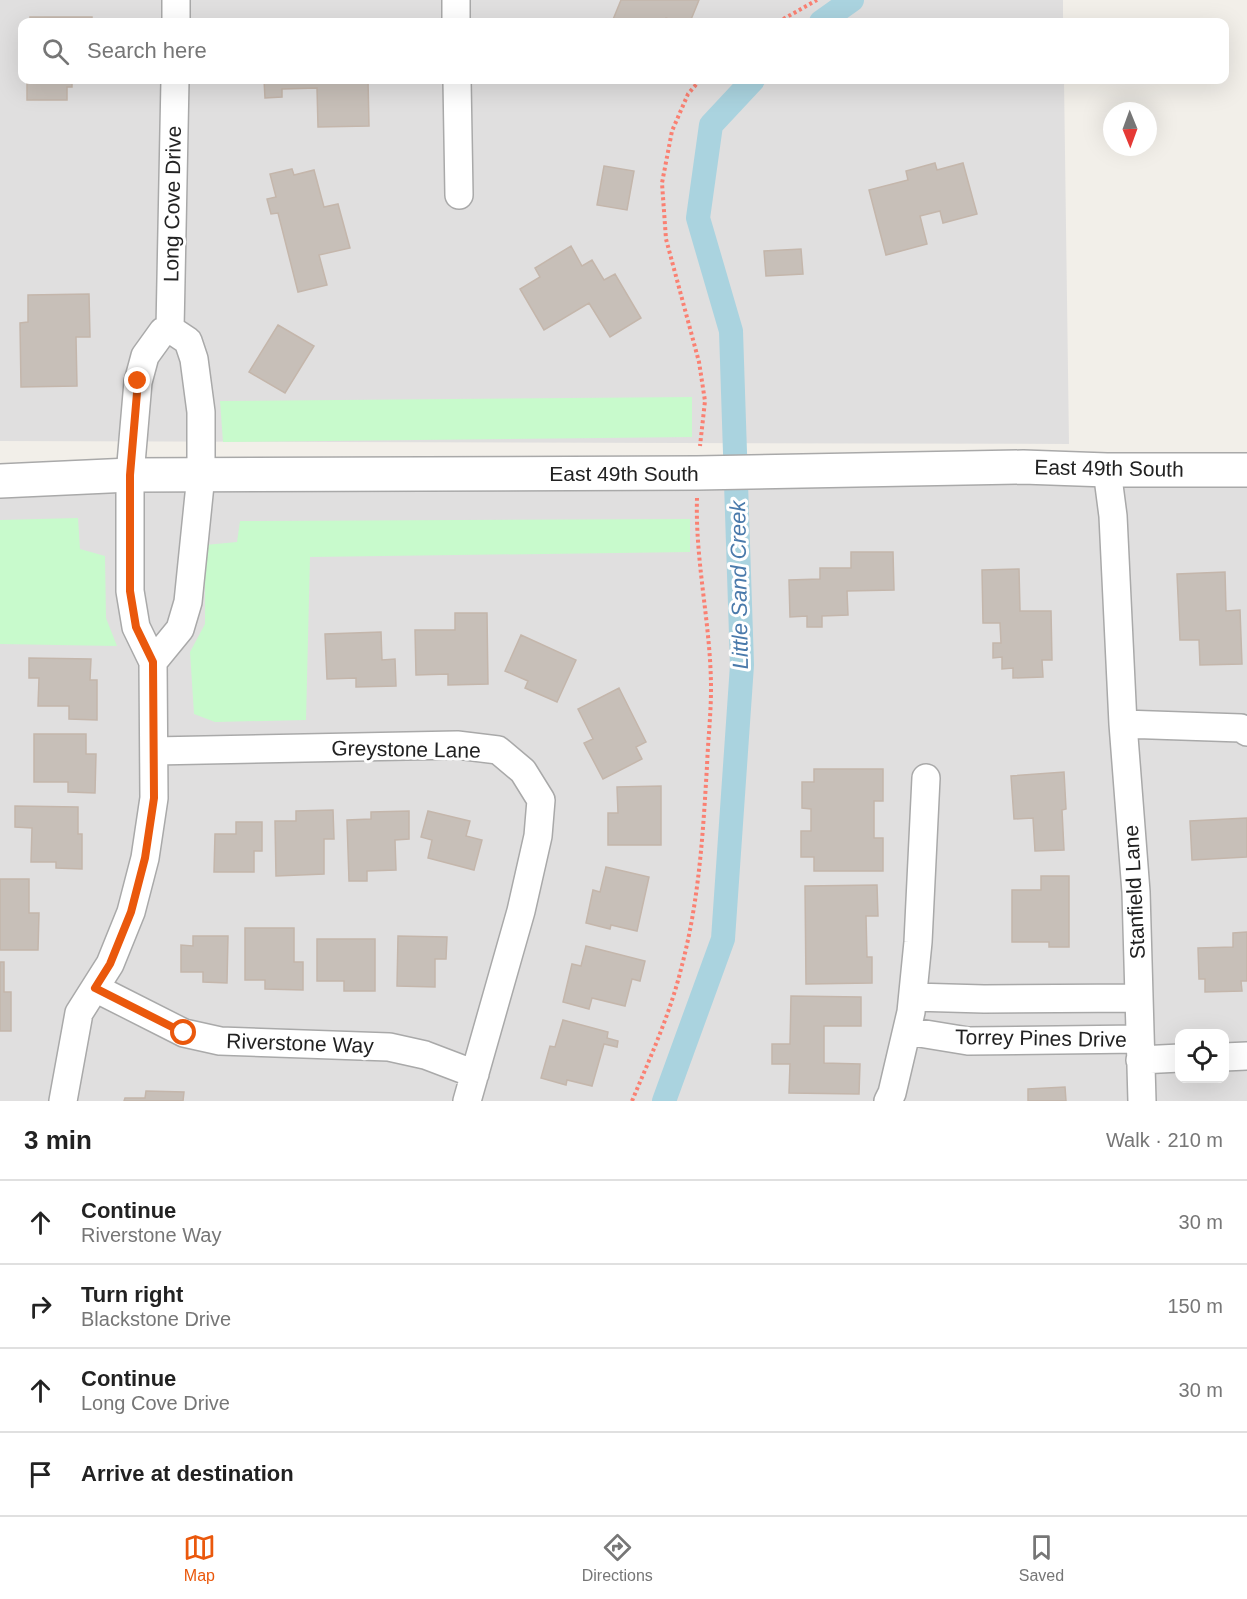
<!DOCTYPE html>
<html lang="en">
<head>
<meta charset="utf-8">
<style>
  :root { --surface:#fff; --page:#f2f2f2; --text:#222; --muted:#767676; --line:#e0e0e0; --accent:#ea580c }
  body { margin:0; font-family:Arial,sans-serif; background:var(--page); color:var(--text) }
  .controls { position:absolute; right:18px; bottom:18px; display:grid; overflow:hidden; border-radius:12px; box-shadow:0 6px 24px #0002 }
  .controls button { width:54px; height:54px; display:grid; place-items:center; padding:0; border:0; border-bottom:2px solid var(--line); background:var(--surface); color:var(--text); font:30px sans-serif }
  .compass { position:absolute; left:1103px; top:102px; width:54px; height:54px; border-radius:50%; background:var(--surface); box-shadow:0 6px 24px #0002; rotate:179deg }
  .stop { position:absolute; width:18px; height:18px; margin:-14px; border:4px solid #ea580c; border-radius:50%; background:#fff }
  .stop.end { background:#ea580c; border-color:#fff; box-shadow:0 2px 6px #0008 }
  .list { margin:0; padding:0; list-style:none }
  h2 { display:flex; justify-content:space-between; align-items:center; height:78px; margin:0; padding:0 24px; font-size:26px }
  h2 small { font-size:20px; font-weight:400; color:var(--muted) }
  .list li { display:grid; grid-template-columns:39px 1fr auto; gap:18px; align-items:center; box-sizing:border-box; height:84px; padding:0 24px; border-top:2px solid var(--line) }
  .list b { display:block; font-size:22px; white-space:nowrap }
  .list p { margin:0; font-size:20px; white-space:nowrap; color:var(--muted) }
  .list em { font-size:20px; font-style:normal; color:var(--muted) }
  .icon { flex:none; width:33px; height:33px; fill:none; stroke:currentColor; stroke-width:2; stroke-linecap:round; stroke-linejoin:round }
  .map { position:relative; flex:none; width:1247px; height:1101px; overflow:hidden }
  .search { position:absolute; background:var(--surface); box-shadow:0 6px 24px #0002; left:18px; right:18px; top:18px; height:66px; display:flex; align-items:center; gap:15px; box-sizing:border-box; padding:0 21px; border-radius:12px; color:var(--muted); font-size:22px }
  .sheet { height:414px; background:var(--surface) }
  nav { display:flex; justify-content:space-around; align-items:center; box-sizing:border-box; height:84px; border-top:2px solid var(--line); background:var(--surface); font-size:16px; color:var(--muted) }
  nav a { display:grid; justify-items:center; gap:3px }
  nav .on { color:var(--accent) }
  .map>svg:first-child { display:block }
  .residential { fill:#e0dfdf; fill-rule:evenodd }
  .park { fill:#c8facc }
  .lines { fill:none; stroke-linecap:round; stroke-linejoin:round }
  .canal { stroke:#aad3df; stroke-width:24 }
  .building { fill:#c7bfb8; stroke:#c4b6ab; stroke-width:1.5 }
  .minor-casing { stroke:#a9a9a9; stroke-width:30 }
  .tertiary-casing { stroke:#a9a9a9; stroke-width:36 }
  .path { stroke:#fa8072; stroke-width:4; stroke-dasharray:3 3; stroke-linecap:butt }
  .minor { stroke:#fff; stroke-width:27 }
  .tertiary { stroke:#fff; stroke-width:33 }
  .route { stroke:#ea580c; stroke-width:8 }
  .labels { text-anchor:middle; dominant-baseline:central; stroke-width:6; stroke-linejoin:round; paint-order:stroke }
  .street-label { font-size:21px; fill:#222; stroke:#fff }
  .water-label { font-size:22px; font-style:italic; fill:#4a7aab; stroke:#fff }
</style>
</head>
<body>
<div class="map">
<svg width="1247" height="1101" viewBox="0 0 1247 1101">
  <rect width="100%" height="100%" fill="#f2efe9"/>
  <path class="residential" d="M 0,0 L 1063,0 L 1063,22 L 22,22 L 22,80 L 1064,80 L 1069,444 L 0,441 Z
    M 1247,470 L 1247,1101 L 0,1101 L 0,483 ZM 1180,1034 L 1224,1034 L 1224,1078 L 1180,1078 Z"/>
  <path class="park" d="M 692,397 L 692,437 L 223,442 L 220,401 Z
    M 78,518 L 80,549 L 105,556 L 106,618 L 117,646 L 0,644 L 0,520 Z
    M 690,519 L 690,552 L 310,557 L 306,720 L 215,722 L 194,714 L 190,652 L 205,624 L 205,545 L 237,542 L 240,521 Z"/>
  <g class="lines">
    <path class="canal" d="M 821,22 L 852,0
      M 664,1101 L 723,939 L 742,665 L 731,331 L 698,218 L 711,125 L 753,80"/>
  </g>
  <path class="building" d="M 621,0 L 699,0 L 690,22 L 676,22 L 666,18 L 664,22 L 612,22 Z
    M 30,17 L 92,17 L 92,22 L 30,22 Z
    M 27,80 L 72,80 L 72,87 L 67,87 L 67,100 L 27,100 Z
    M 264,80 L 368,80 L 369,126 L 318,127 L 317,88 L 282,89 L 282,97 L 265,98 Z
    M 935,163 L 937,170 L 963,163 L 977,214 L 943,223 L 940,211 L 920,216 L 927,244 L 886,255 L 869,190 L 908,180 L 906,171 Z
    M 604,166 L 634,171 L 627,210 L 597,205 Z
    M 292,169 L 294,175 L 314,170 L 324,207 L 338,204 L 350,248 L 319,255 L 327,285 L 298,292 L 278,213 L 271,214 L 267,199 L 276,197 L 270,174 Z
    M 571,246 L 582,266 L 592,260 L 604,280 L 615,274 L 641,318 L 610,337 L 589,303 L 544,330 L 520,289 L 540,277 L 535,268 Z
    M 801,249 L 803,274 L 766,276 L 764,251 Z
    M 89,294 L 90,337 L 76,337 L 77,386 L 21,387 L 20,323 L 28,322 L 28,295 Z
    M 278,325 L 314,346 L 285,393 L 249,372 Z
    M 851,552 L 893,552 L 894,590 L 847,591 L 848,615 L 822,616 L 822,627 L 807,627 L 807,616 L 790,617 L 789,580 L 820,579 L 820,568 L 851,568 Z
    M 1019,569 L 1020,611 L 1051,611 L 1052,660 L 1042,660 L 1043,677 L 1013,678 L 1013,668 L 1002,669 L 1002,657 L 993,658 L 993,643 L 1001,643 L 1000,623 L 983,623 L 982,570 Z
    M 1225,572 L 1226,611 L 1240,610 L 1242,664 L 1200,665 L 1199,640 L 1180,640 L 1177,574 Z
    M 455,613 L 487,613 L 488,684 L 448,685 L 448,674 L 416,675 L 415,630 L 455,630 Z
    M 381,632 L 382,660 L 395,659 L 396,686 L 356,687 L 356,678 L 327,679 L 325,634 Z
    M 521,635 L 576,660 L 557,702 L 525,688 L 528,681 L 505,671 Z
    M 29,658 L 91,659 L 90,680 L 97,680 L 97,720 L 69,719 L 69,706 L 38,706 L 39,678 L 29,678 Z
    M 619,688 L 646,742 L 636,747 L 642,759 L 603,779 L 584,743 L 593,739 L 578,709 Z
    M 34,734 L 86,734 L 86,754 L 96,754 L 95,793 L 68,792 L 68,782 L 34,782 Z
    M 814,769 L 883,769 L 883,801 L 874,801 L 874,838 L 883,838 L 883,871 L 814,871 L 814,857 L 801,857 L 801,831 L 811,831 L 811,809 L 802,808 L 802,782 L 814,782 Z
    M 1064,772 L 1066,809 L 1062,810 L 1064,850 L 1035,851 L 1033,818 L 1014,819 L 1011,776 Z
    M 661,786 L 661,845 L 608,845 L 608,813 L 618,813 L 617,787 Z
    M 15,806 L 78,807 L 78,834 L 82,834 L 82,869 L 56,868 L 56,862 L 31,862 L 32,828 L 15,827 Z
    M 333,810 L 334,839 L 324,839 L 324,874 L 276,876 L 275,821 L 296,821 L 296,811 Z
    M 409,811 L 409,839 L 395,840 L 396,870 L 367,871 L 367,881 L 349,881 L 347,820 L 371,819 L 371,812 Z
    M 428,811 L 470,821 L 466,836 L 482,840 L 474,870 L 428,858 L 432,840 L 421,837 Z
    M 1247,818 L 1247,857 L 1192,860 L 1190,821 Z
    M 236,822 L 262,822 L 262,851 L 254,851 L 254,872 L 214,872 L 215,834 L 236,834 Z
    M 606,867 L 649,877 L 637,931 L 611,925 L 610,929 L 586,923 L 593,890 L 600,892 Z
    M 1041,876 L 1069,876 L 1069,947 L 1049,947 L 1049,942 L 1012,942 L 1012,890 L 1041,890 Z
    M 0,879 L 29,879 L 29,913 L 39,913 L 38,950 L 0,950 Z
    M 877,885 L 878,916 L 866,916 L 867,957 L 872,957 L 872,983 L 806,984 L 805,886 Z
    M 245,928 L 294,928 L 294,962 L 303,962 L 303,990 L 265,989 L 265,980 L 245,980 Z
    M 1247,932 L 1247,981 L 1241,981 L 1242,991 L 1205,992 L 1205,979 L 1199,979 L 1198,948 L 1233,947 L 1233,933 Z
    M 193,936 L 228,936 L 227,983 L 203,982 L 203,972 L 181,972 L 181,945 L 193,946 Z
    M 398,936 L 447,937 L 446,959 L 435,959 L 435,987 L 397,986 Z
    M 317,939 L 375,939 L 375,991 L 344,991 L 344,981 L 317,981 Z
    M 586,946 L 645,961 L 640,981 L 632,979 L 625,1006 L 592,998 L 589,1009 L 563,1002 L 572,964 L 581,966 Z
    M 0,962 L 4,962 L 4,992 L 11,992 L 11,1031 L 0,1031 Z
    M 791,996 L 861,997 L 861,1026 L 824,1026 L 824,1063 L 860,1064 L 859,1094 L 789,1093 L 790,1064 L 772,1064 L 772,1044 L 790,1044 Z
    M 563,1020 L 608,1032 L 607,1038 L 618,1041 L 617,1047 L 604,1044 L 592,1086 L 567,1080 L 566,1085 L 541,1078 L 550,1046 L 555,1047 Z
    M 1065,1087 L 1066,1101 L 1028,1101 L 1028,1089 Z
    M 146,1091 L 184,1092 L 183,1101 L 124,1101 L 125,1098 L 145,1098 Z"/>
  <g class="lines">
    <defs>
      <path id="minor" d="M 456,0 L 456,22
        M 176,22 L 176,0
        M 457,80 L 459,195
        M 170,329 L 175,80
        M 1107,470 L 1113,516 L 1123,724 L 1136,892 L 1142,1101
        M 153,662 L 180,629 L 188,602 L 201,475 L 201,412 L 194,359 L 188,341 L 170,329
        M 1123,724 L 1241,728 L 1247,732
        M 154,751 L 457,745 L 498,750 L 523,771 L 541,800 L 538,836 L 521,911 L 467,1101
        M 95,988 L 184,1033 L 220,1041 L 389,1047 L 425,1055 L 475,1074
        M 913,997 L 984,999 L 1139,998
        M 907,1031 L 968,1041 L 1140,1039
        M 1224,1057 L 1247,1056
        M 1140,1060 L 1180,1058
        M 63,1101 L 79,1013 L 110,964 L 131,912 L 145,858 L 154,798 L 153,662 L 136,627 L 130,591 L 130,475 L 138,382 L 145,356 L 163,331 L 170,329
        M 888,1101 L 892,1093 L 911,1012 L 918,942 L 926,778"/>
      <path id="tertiary" d="M 0,481 L 130,475 L 697,473 L 1023,467 L 1107,470 L 1247,470"/>
    </defs>
    <use href="#minor" class="minor-casing"/>
    <use href="#tertiary" class="tertiary-casing"/>
    <path class="path" d="M 778,22 L 817,0
      M 700,80 L 688,94 L 672,131 L 662,183 L 666,239 L 699,362 L 705,401 L 700,446
      M 632,1101 C 650,1058 670,1014 681,969 C 699,902 703,834 707,766 C 708,740 711,714 711,689 C 711,625 695,562 697,498"/>
    <use href="#minor" class="minor"/>
    <use href="#tertiary" class="tertiary"/>
  </g>
  <g class="lines">
    <path class="route" d="M 138,381 L 130,475 L 130,591 L 136,627 L 153,662 L 154,798 L 145,858 L 131,912 L 110,964 L 95,988 L 184,1033"/>
  </g>
  <g class="labels">
    <g class="street-label">
      <text transform="translate(172 204) rotate(-89)">Long Cove Drive</text>
      <text transform="translate(1109 468) rotate(1)">East 49th South</text>
      <text x="624" y="473">East 49th South</text>
      <text transform="translate(406 749) rotate(1)">Greystone Lane</text>
      <text transform="translate(1134 892) rotate(-93)">Stanfield Lane</text>
      <text transform="translate(1041 1038) rotate(1)">Torrey Pines Drive</text>
      <text transform="translate(300 1043) rotate(2)">Riverstone Way</text>
    </g>
    <g class="water-label">
      <text transform="translate(739 585) rotate(-91)">Little Sand Creek</text>
    </g>
  </g>
</svg>
<div class="controls">
<button><svg class="icon" aria-label="locate" viewBox="0 0 24 24"><circle cx="12" cy="12" r="6"/><path d="M12 2v4M12 18v4M2 12h4M18 12h4"/></svg></button>
</div>
<svg class="compass" viewBox="-18 -18 36 36"><path d="M0-13l5 13h-10z" fill="#e53935"/><path d="M0 13l5-13h-10z" fill="#767676"/></svg>
<div class="stop" style="left:184px;top:1033px"></div>
<div class="stop end" style="left:138px;top:381px"></div>
<div class="search"><svg class="icon" aria-label="search" viewBox="0 0 24 24"><circle cx="10" cy="10" r="6"/><path d="M15 15l6 6"/></svg>Search here</div>
</div>
<section class="sheet">
<h2>3 min<small>Walk · 210 m</small></h2>
<ul class="list">
<li><svg class="icon" aria-label="ahead" viewBox="0 0 24 24"><path d="M12 20V5M6 11l6-6 6 6"/></svg><div><b>Continue</b><p>Riverstone Way</p></div><em>30 m</em></li>
<li><svg class="icon" aria-label="right" viewBox="0 0 24 24"><path d="M7 20v-9h11M14 6l5 5-5 5"/></svg><div><b>Turn right</b><p>Blackstone Drive</p></div><em>150 m</em></li>
<li><svg class="icon" aria-label="ahead" viewBox="0 0 24 24"><path d="M12 20V5M6 11l6-6 6 6"/></svg><div><b>Continue</b><p>Long Cove Drive</p></div><em>30 m</em></li>
<li><svg class="icon" aria-label="arrive" viewBox="0 0 24 24"><path d="M6 21V4h12l-3 4 3 4H6"/></svg><div><b>Arrive at destination</b></div></li>
</ul>
</section>
<nav>
<a class="on"><svg class="icon" aria-label="map" viewBox="0 0 24 24"><path d="M3 6l6-2 6 2 6-2v14l-6 2-6-2-6 2zM9 4v14M15 6v14"/></svg>Map</a>
<a><svg class="icon" aria-label="directions" viewBox="0 0 24 24"><path d="M12 3l9 9-9 9-9-9zM9 14v-3h6M13 9l2 2-2 2"/></svg>Directions</a>
<a><svg class="icon" aria-label="saved" viewBox="0 0 24 24"><path d="M7 4h10v16l-5-4-5 4z"/></svg>Saved</a>
</nav>
</body>
</html>
